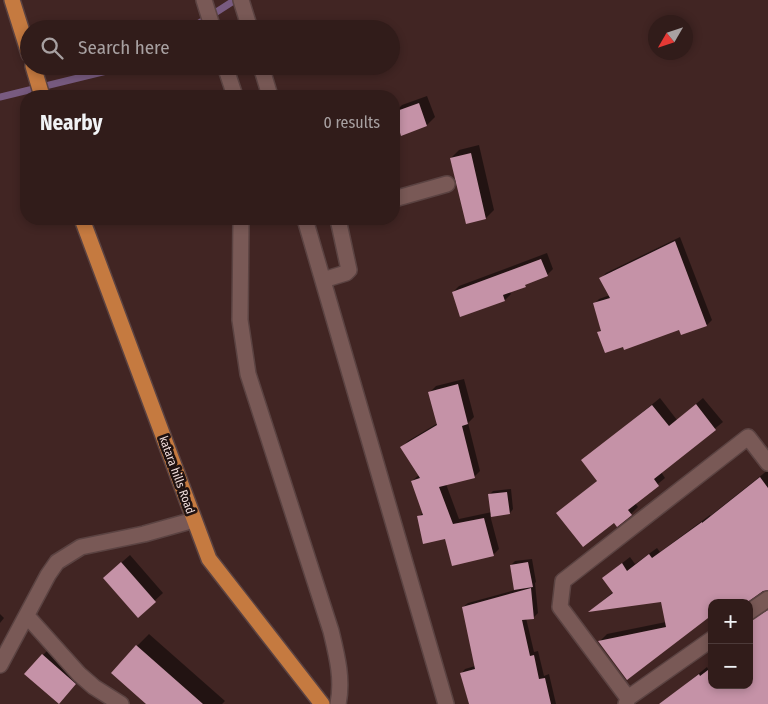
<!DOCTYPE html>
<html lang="en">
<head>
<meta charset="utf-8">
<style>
  :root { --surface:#311c1a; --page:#3d2927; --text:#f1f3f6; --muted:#a8a1a2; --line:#4c3a39 }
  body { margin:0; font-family:"Fira Sans Condensed",sans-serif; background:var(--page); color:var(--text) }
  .controls { position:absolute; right:15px; bottom:15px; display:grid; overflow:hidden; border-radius:10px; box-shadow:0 2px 8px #0003 }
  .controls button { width:45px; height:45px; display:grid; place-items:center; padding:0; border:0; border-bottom:1px solid var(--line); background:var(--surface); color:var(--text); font:25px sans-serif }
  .compass { position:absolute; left:648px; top:15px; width:45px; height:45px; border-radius:50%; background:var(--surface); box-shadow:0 2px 8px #0003; rotate:231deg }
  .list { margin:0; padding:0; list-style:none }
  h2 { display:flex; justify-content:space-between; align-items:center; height:65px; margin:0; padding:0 20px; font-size:21px }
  h2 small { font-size:16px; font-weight:400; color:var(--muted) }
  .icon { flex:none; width:28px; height:28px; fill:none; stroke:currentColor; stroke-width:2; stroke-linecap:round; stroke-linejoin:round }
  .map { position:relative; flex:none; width:768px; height:704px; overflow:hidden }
  .search { position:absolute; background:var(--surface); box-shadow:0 2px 8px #0003; left:20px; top:20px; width:380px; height:55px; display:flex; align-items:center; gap:12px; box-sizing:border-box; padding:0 18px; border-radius:28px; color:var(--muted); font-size:19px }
  .panel { position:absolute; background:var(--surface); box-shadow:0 2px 8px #0003; left:20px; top:90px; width:380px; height:135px; border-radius:20px }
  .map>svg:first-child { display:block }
  .shadow { fill:#0007 }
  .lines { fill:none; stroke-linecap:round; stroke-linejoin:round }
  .stream { stroke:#785b80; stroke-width:7 }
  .building { fill:#c592a7 }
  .minor-casing { stroke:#5b4342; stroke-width:18 }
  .major-casing { stroke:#5b4342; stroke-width:18 }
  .minor { stroke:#795956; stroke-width:15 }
  .major { stroke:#c57a40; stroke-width:15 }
  .labels { text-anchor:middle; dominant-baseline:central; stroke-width:5; stroke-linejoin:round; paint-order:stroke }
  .street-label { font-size:12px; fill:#f1dedc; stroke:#1f1211 }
</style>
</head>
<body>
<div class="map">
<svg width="768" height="704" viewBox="0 0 768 704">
  <rect width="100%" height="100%" fill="#412523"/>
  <path class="shadow" d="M 427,96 L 435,117 L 427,125 L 402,134 L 394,113 L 402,105 Z
    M 479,145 L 494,210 L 486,218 L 467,222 L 451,158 L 459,150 Z
    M 680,237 L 712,320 L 707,325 L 682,334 L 680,328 L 624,346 L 599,332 L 602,329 L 594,304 L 599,299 L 610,295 L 601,278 L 606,273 Z
    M 547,253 L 553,269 L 547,275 L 510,291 L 511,294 L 505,300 L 461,316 L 453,292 L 459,286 Z
    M 464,379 L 474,417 L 468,423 L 480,471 L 474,477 L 446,484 L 459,519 L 492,512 L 489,495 L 493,491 L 511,489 L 513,509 L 510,513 L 490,515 L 499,549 L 493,555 L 446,538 L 419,517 L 423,512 L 412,481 L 419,475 L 402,447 L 408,441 L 438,423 L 430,392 L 436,386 Z
    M 660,398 L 677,420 L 703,398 L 723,422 L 661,472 L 665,478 L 635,503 L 638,507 L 631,514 L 614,521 L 558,513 L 598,480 L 582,461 Z
    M 768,470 L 768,589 L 747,600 L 748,603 L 712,603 L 627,678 L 600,641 L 607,634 L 666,622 L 662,601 L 592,610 L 613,592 L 603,578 L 630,557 L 635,564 L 657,548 L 660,552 L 710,515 L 710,516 Z
    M 130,555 L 163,593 L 138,616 L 113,570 Z
    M 532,559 L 536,582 L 535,583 L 538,613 L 534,617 L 526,618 L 534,652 L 538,651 L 544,676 L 549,674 L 556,704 L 469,704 L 461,674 L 465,669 L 475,666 L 463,607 L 468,603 L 515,590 L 511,565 L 515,561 Z
    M 768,608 L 768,704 L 661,704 L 707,667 L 708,669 L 712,666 L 712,685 L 749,685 L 749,610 L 759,614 Z
    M 0,614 L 4,618 L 0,623 Z
    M 149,634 L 225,701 L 222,704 L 148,704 L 137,646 Z
    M 51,647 L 83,676 L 66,695 L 43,655 Z"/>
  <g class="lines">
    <path class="stream" d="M 190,29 L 235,0
      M 0,97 L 127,66"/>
  </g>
  <path class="building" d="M 419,103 L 427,126 L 401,136 L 394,112 Z
    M 471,153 L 486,219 L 466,224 L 450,158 Z
    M 675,241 L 707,326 L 681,335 L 679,330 L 624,350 L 623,347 L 605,353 L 597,332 L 601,331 L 593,303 L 610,298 L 599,278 Z
    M 541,259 L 548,276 L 525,285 L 526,287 L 503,295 L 505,301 L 460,317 L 452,292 Z
    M 458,384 L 468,424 L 462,426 L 475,478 L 439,487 L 453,524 L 484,518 L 494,556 L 452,566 L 445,539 L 423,544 L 417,516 L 423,515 L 411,481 L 420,478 L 400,447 L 437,425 L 428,392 Z
    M 696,404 L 716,430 L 654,479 L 659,486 L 628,510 L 632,515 L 617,527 L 614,523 L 583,547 L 556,513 L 597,481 L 581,460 L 652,405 L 669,426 Z
    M 760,477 L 768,488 L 768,590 L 763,591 L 746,603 L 712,603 L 712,615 L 627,680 L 598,641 L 666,627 L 661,602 L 588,612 L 613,593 L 602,578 L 622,563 L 627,571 L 649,554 L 652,558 L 702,522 L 702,523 Z
    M 507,492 L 510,514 L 491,517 L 488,494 Z
    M 121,562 L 156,602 L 138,618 L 103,578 Z
    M 528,562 L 533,587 L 514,590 L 510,565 Z
    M 531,588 L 534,619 L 522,620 L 530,656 L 534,655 L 539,679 L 545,678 L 551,704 L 469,704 L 460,673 L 475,669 L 462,607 Z
    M 768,610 L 768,704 L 659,704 L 699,674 L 700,676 L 712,667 L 712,685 L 749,685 L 749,621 Z
    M 136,645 L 203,704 L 146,704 L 111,673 Z
    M 42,654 L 76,684 L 59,704 L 24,674 Z"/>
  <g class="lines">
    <defs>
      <path id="minor" d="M 204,0 L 213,29
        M 241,0 L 250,29
        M 225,66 L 235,96
        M 261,66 L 270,96
        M 394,199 L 447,184
        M 241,219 L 240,320 L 248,374 L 331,631 C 337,656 343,679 338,704
        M 305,219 L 446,704
        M 323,280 L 346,273 L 349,270 L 338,219
        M 749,612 L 768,599
        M 27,616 L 79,674 L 94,687 L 121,704
        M 0,665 L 48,575 L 57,562 L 81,547 L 144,534 L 194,520
        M 628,698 L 560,607 L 563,581 L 748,437 L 768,463
        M 626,704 L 628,698 L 712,639"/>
      <path id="major" d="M 12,0 L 29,54
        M 33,66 L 42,96
        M 82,219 L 209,559 L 322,704"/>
    </defs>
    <use href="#minor" class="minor-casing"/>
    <use href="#major" class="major-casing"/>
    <use href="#minor" class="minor"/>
    <use href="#major" class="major"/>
  </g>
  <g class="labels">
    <g class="street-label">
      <text transform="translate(177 475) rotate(70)">katara hills Road</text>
    </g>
  </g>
</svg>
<div class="controls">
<button>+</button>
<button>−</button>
</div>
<svg class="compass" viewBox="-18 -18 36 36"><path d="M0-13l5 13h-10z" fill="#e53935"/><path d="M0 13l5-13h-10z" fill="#a8a1a2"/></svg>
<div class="search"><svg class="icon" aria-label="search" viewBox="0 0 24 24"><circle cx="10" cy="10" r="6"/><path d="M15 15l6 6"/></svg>Search here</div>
<section class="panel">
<h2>Nearby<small>0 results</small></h2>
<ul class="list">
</ul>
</section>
</div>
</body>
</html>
